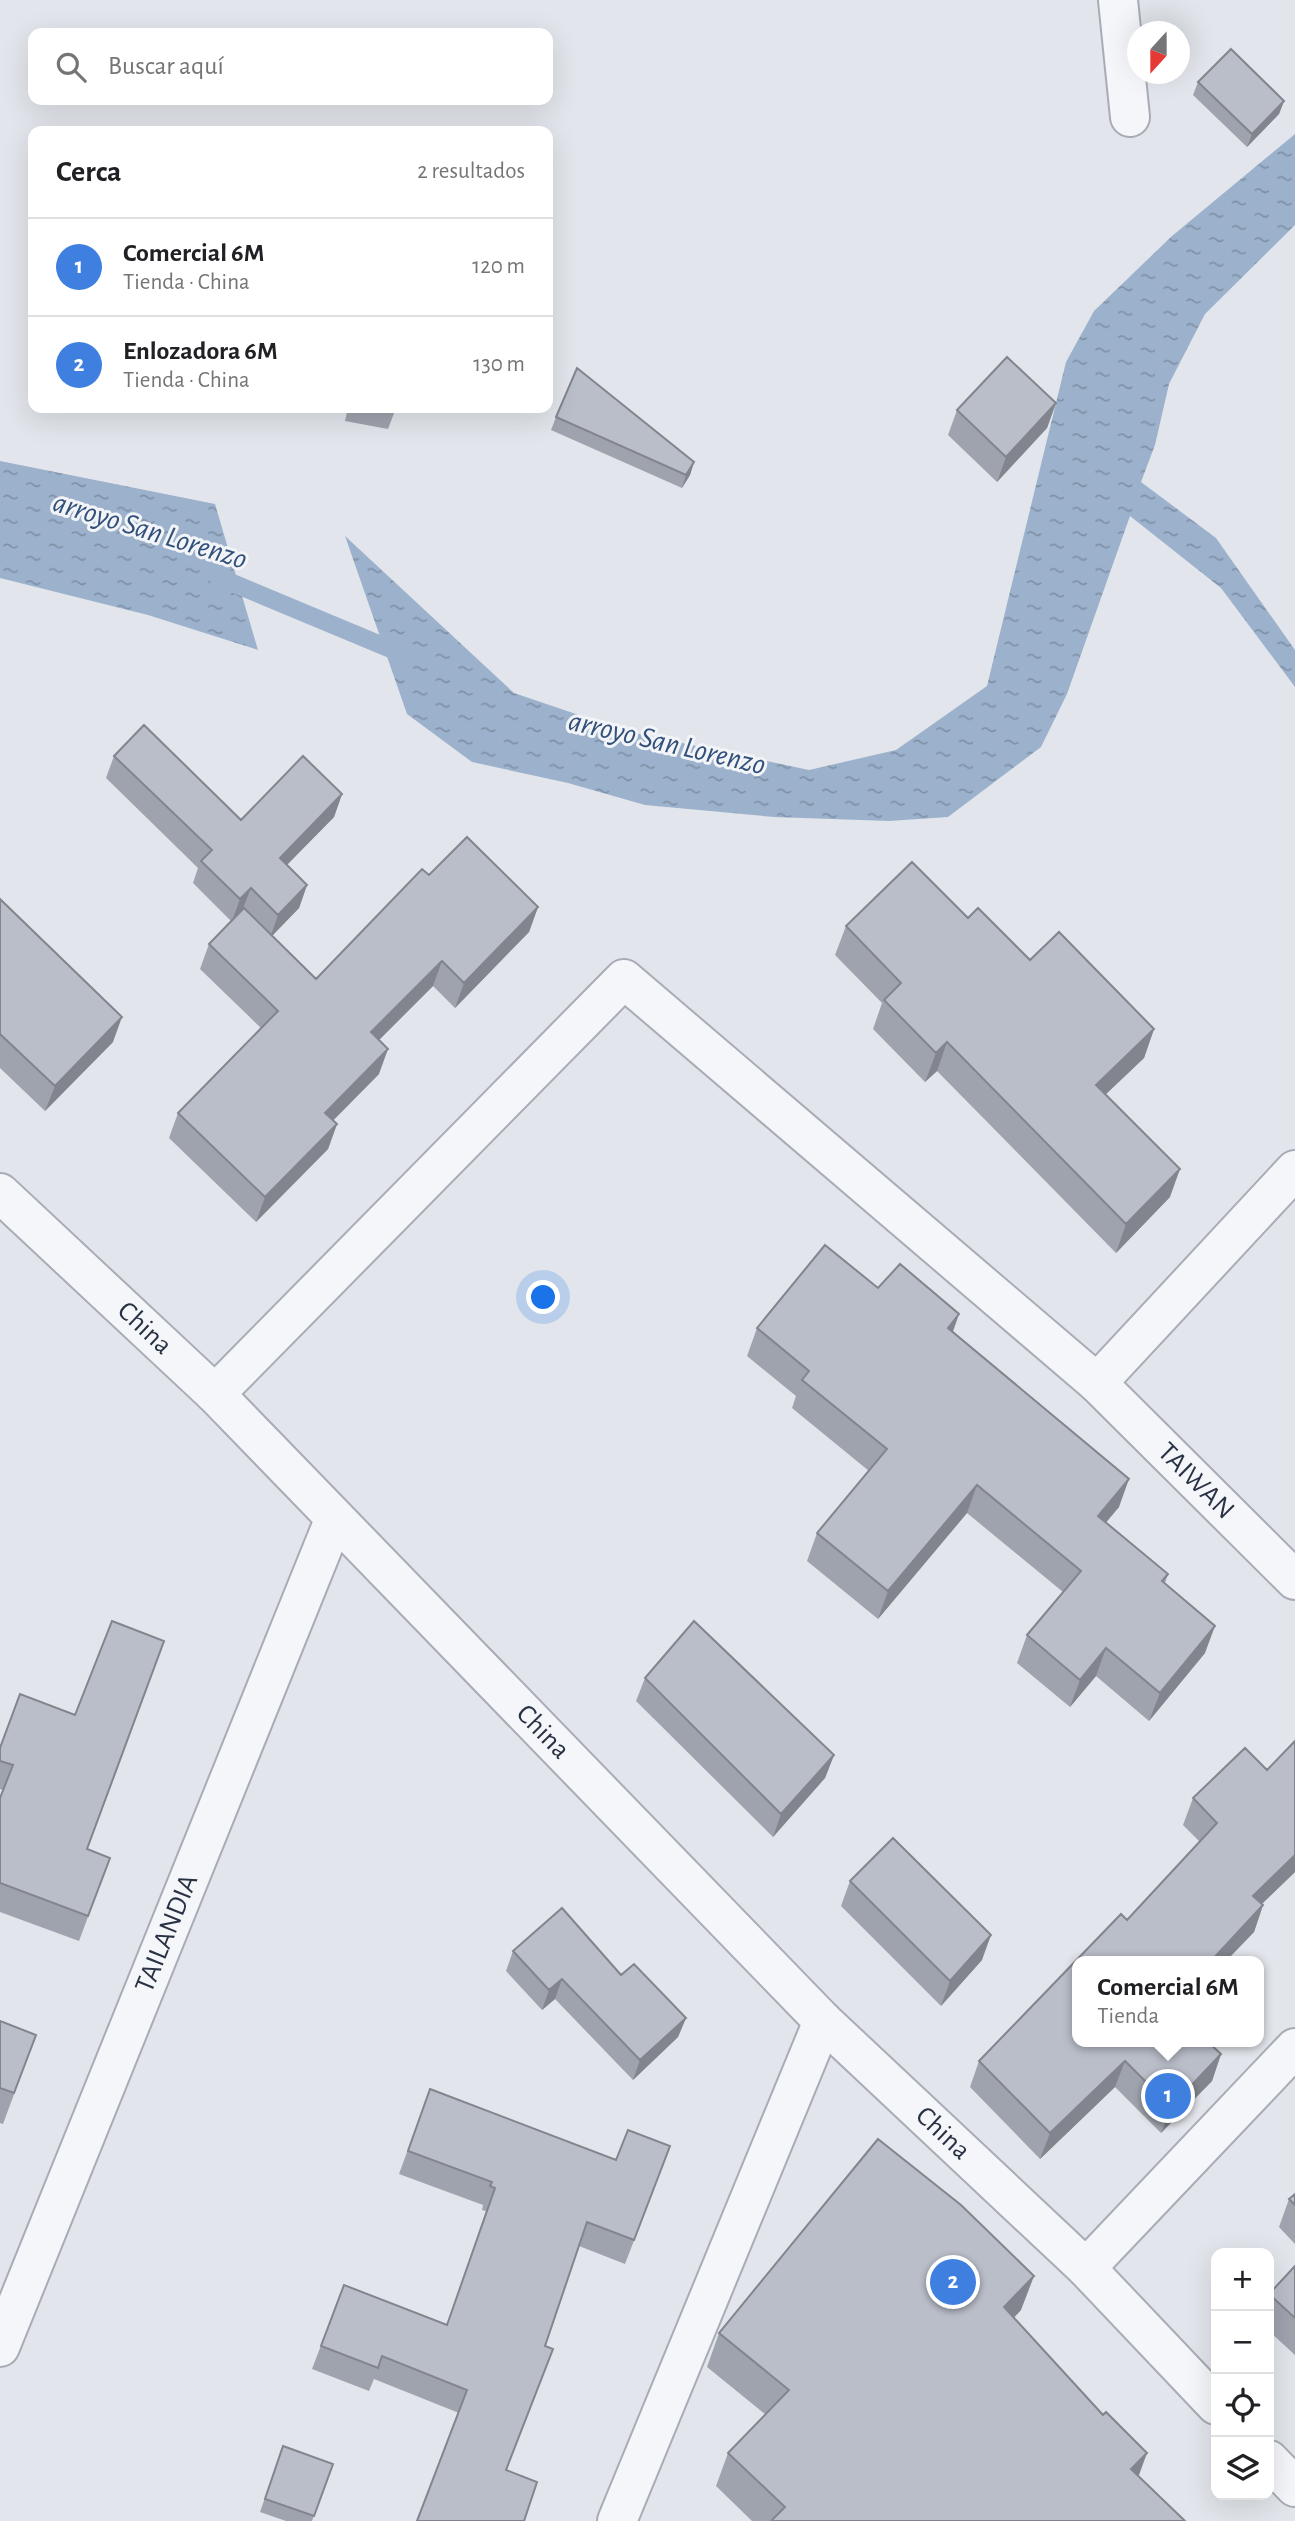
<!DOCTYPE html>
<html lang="es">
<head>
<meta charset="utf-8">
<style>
  :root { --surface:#fff; --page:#f6f6f6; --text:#202124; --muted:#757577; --line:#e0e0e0; --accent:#db2777 }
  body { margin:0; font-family:"Alegreya Sans",sans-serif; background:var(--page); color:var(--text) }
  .controls { position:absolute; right:21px; bottom:21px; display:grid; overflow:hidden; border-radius:14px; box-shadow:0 7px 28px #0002 }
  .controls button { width:63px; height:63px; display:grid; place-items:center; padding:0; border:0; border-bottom:2px solid var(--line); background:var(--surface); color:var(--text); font:35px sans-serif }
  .compass { position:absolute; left:1127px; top:21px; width:63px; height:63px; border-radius:50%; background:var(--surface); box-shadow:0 7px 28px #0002; rotate:201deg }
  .you { position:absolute; left:544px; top:1298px; width:24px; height:24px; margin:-18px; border:5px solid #fff; border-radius:50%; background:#1a73e8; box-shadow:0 0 0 10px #1a73e833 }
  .badge { display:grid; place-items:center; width:46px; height:46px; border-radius:50%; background:var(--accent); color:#fff; font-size:23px; font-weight:700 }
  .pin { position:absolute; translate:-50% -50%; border:4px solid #fff; box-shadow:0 2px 7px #0006 }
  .popup { position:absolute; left:1072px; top:1956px; width:192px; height:91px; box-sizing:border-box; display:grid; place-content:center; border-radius:14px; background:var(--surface); filter:drop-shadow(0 2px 5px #0005); font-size:23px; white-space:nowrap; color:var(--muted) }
  .popup b { font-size:26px; color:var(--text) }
  .popup::after { content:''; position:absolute; left:50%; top:100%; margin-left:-14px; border:14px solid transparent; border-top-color:var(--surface) }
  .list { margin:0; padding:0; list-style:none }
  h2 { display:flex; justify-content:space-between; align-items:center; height:91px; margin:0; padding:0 28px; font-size:30px }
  h2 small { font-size:23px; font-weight:400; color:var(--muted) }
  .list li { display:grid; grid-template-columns:46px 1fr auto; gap:21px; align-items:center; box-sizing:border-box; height:98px; padding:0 28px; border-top:2px solid var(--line) }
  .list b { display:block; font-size:26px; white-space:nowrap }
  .list p { margin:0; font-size:23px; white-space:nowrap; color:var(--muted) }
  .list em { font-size:23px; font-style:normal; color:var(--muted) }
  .icon { flex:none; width:38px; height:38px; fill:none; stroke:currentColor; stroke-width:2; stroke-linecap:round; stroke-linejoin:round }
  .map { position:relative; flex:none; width:1295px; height:2521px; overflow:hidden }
  .search { position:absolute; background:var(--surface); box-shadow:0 7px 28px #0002; left:28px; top:28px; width:525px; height:77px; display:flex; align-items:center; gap:18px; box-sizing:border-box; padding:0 24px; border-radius:14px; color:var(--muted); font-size:26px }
  .panel { position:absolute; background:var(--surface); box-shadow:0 7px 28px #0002; left:28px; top:126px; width:525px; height:287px; border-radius:14px }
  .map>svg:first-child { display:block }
  .water { fill:url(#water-ripples) }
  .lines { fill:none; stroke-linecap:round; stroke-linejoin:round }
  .stream { stroke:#9cb2cc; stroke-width:18 }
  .street-casing { stroke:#a7acb6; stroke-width:42 }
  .street { stroke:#f5f6f9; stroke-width:38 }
  .wall { fill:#9fa3ad }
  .shaded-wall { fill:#82858d }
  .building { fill:#b9bec9; stroke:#82858d; stroke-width:2 }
  .labels { text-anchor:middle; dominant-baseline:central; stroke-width:6; stroke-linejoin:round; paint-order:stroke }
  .street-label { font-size:28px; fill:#293244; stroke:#f2f4f8 }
  .water-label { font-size:30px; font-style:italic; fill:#31507a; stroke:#f2f4f8 }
</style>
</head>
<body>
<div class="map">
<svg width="1295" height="2521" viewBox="0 0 1295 2521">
  <defs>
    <pattern id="water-ripples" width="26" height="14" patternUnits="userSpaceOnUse" patternTransform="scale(1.75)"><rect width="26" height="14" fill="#9cb2cc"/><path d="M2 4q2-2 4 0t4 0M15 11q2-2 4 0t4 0" fill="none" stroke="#7f91a7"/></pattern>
  </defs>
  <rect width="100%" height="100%" fill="#e2e5eb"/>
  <path class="water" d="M 1295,134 L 1295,225 L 1205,314 L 1169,384 L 1155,445 L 1141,482 L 1216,538 L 1295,650 L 1295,687 L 1221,588 L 1130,516 L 1067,694 L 1041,747 L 948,817 L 889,821 L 774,817 L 645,805 L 568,783 L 472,762 L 407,714 L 345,536 L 514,693 L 626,731 L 809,770 L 896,750 L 987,686 L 1066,362 L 1094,311 L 1172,236 Z
    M 0,461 L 215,504 L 258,650 L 148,615 L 0,578 Z"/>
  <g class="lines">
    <path class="stream" d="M 218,577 L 405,655"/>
    <defs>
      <g id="street">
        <path d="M 1118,0 L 1130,117"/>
        <path id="s1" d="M 0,1193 L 215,1394 L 823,2021 L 1086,2268 L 1216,2405"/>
        <path d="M 1097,1383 L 1295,1170"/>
        <path id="s2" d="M 215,1394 L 624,979 L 1097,1383 L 1295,1580"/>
        <path d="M 1086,2268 L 1295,2048"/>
        <path id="s3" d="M 0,2347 L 334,1520"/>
        <path d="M 1269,2460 L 1295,2487"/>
        <path d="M 617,2521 L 823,2021"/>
      </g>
    </defs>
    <use href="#street" class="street-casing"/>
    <use href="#street" class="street"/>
  </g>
  <path class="wall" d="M 1198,82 L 1284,101 L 1279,114 L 1247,147 L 1193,95 Z
    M 1056,403 L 1047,428 L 997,482 L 948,435 L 957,410 Z
    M 348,408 L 396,408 L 388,429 L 345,421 Z
    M 556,417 L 694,462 L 690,475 L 682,488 L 551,430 Z
    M 114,756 L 241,820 L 342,794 L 334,817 L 287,865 L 307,885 L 299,908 L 272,936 L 316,979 L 429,875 L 538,907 L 529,932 L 455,1008 L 433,986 L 379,1040 L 379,1074 L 333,1120 L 337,1124 L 328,1149 L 256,1222 L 169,1138 L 178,1113 L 261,1028 L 200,969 L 209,944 L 231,921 L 193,883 L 198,868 L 106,778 Z
    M 0,899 L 113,1042 L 45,1111 L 0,1068 Z
    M 968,918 L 1030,960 L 1154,1029 L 1144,1058 L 1105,1095 L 1170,1197 L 1116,1253 L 937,1071 L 925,1082 L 873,1029 L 882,1003 L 835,955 L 846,926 Z
    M 878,1288 L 959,1314 L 953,1332 L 1119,1507 L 1106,1522 L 1168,1574 L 1165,1583 L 1205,1653 L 1149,1721 L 1096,1676 L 1070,1707 L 1017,1663 L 1027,1635 L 1063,1592 L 967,1513 L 878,1619 L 807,1561 L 817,1533 L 869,1471 L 792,1408 L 796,1396 L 747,1356 L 757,1328 Z
    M 645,1678 L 834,1755 L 825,1778 L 773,1837 L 636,1701 Z
    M 1295,1741 L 1295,1872 L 1262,1904 L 1263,1905 L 1254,1932 L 1226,1961 L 1077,1961 L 1077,2042 L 1208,2042 L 1221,2054 L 1212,2081 L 1161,2133 L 1115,2087 L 1040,2159 L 970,2087 L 979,2061 L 1121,1914 L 1127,1920 L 1200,1842 L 1183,1825 L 1193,1798 L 1245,1748 L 1267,1770 Z
    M 0,1748 L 87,1849 L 110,1858 L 79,1941 L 0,1912 L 0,1798 L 3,1790 L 0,1789 Z
    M 850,1881 L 982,1960 L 941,2006 L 841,1906 Z
    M 513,1951 L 621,1975 L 686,2018 L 678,2037 L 633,2080 L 555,1999 L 542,2010 L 506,1971 Z
    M 0,2021 L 36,2035 L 3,2124 L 0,2123 Z
    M 430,2089 L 616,2160 L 661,2170 L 625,2264 L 579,2246 L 545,2346 L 507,2470 L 524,2521 L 459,2413 L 374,2379 L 369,2391 L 312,2369 L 344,2285 L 447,2325 L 486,2211 L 482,2210 L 483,2205 L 399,2174 Z
    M 1295,2194 L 1295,2244 L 1279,2227 L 1289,2199 Z
    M 1295,2266 L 1295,2355 L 1269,2331 L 1269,2294 Z
    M 1021,2310 L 1014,2318 L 1139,2477 L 1185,2521 L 752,2521 L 716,2486 L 728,2453 L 765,2414 L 707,2367 L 719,2333 Z
    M 283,2446 L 333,2464 L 312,2521 L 286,2521 L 260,2512 Z"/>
  <path class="shaded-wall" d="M 1284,101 L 1279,114 L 1247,147 L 1252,134 Z
    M 1056,403 L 1047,428 L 997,482 L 1006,457 Z
    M 694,462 L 690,475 L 682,488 L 686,475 Z
    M 342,794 L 334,817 L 271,881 L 280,858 Z
    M 307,885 L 299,908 L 270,938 L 278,915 Z
    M 251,888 L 242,911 L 232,921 L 240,899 Z
    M 538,907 L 529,932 L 455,1008 L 464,983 Z
    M 442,961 L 433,986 L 362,1057 L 371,1032 Z
    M 122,1017 L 113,1042 L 45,1111 L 55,1086 Z
    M 1154,1029 L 1144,1058 L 1085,1114 L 1096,1085 Z
    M 947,1042 L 937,1071 L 925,1082 L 936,1053 Z
    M 388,1049 L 379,1074 L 316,1138 L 325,1113 Z
    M 337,1124 L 328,1149 L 256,1222 L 265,1197 Z
    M 1180,1169 L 1170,1197 L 1116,1253 L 1126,1224 Z
    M 959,1314 L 949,1341 L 948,1328 Z
    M 1129,1479 L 1119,1507 L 1088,1544 L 1098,1516 Z
    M 977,1485 L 967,1513 L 878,1619 L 888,1591 Z
    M 1215,1626 L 1205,1653 L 1149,1721 L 1160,1693 Z
    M 1106,1648 L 1096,1676 L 1070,1707 L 1080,1680 Z
    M 834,1755 L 825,1778 L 773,1837 L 781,1814 Z
    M 1295,1855 L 1295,1872 L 1243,1922 L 1253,1896 Z
    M 1263,1905 L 1254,1932 L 1226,1961 L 1211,1961 Z
    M 991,1935 L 982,1960 L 941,2006 L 950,1981 Z
    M 562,1979 L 555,1999 L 542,2010 L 549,1990 Z
    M 686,2018 L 678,2037 L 633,2080 L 640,2060 Z
    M 1221,2054 L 1212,2081 L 1161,2133 L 1171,2107 Z
    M 1125,2061 L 1115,2087 L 1040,2159 L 1050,2133 Z
    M 1034,2276 L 1021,2310 L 991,2340 L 1004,2307 Z
    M 1147,2453 L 1135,2486 L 1131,2469 Z"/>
  <path class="building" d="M 1231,49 L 1284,101 L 1252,134 L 1198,82 Z
    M 1007,357 L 1056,403 L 1006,457 L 957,410 Z
    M 577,368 L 694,462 L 686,475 L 556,417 Z
    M 144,725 L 241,820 L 303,756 L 342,794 L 280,858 L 307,885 L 278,915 L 251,888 L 240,899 L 201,861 L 212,850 L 114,756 Z
    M 467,837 L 538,907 L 464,983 L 442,961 L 371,1032 L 388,1049 L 325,1113 L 337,1124 L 265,1197 L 178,1113 L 278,1011 L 209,944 L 244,908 L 316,979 L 422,869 L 429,875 Z
    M 912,862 L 968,918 L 978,908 L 1030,960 L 1059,932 L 1154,1029 L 1096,1085 L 1180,1169 L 1126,1224 L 947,1042 L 936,1053 L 884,1000 L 901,983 L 846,926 Z
    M 0,899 L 122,1017 L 55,1086 L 0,1034 Z
    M 825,1245 L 878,1288 L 900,1264 L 959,1314 L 948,1328 L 1129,1479 L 1098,1516 L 1168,1574 L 1162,1581 L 1215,1626 L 1160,1693 L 1106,1648 L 1080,1680 L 1027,1635 L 1081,1571 L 977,1485 L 888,1591 L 817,1533 L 887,1449 L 802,1380 L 809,1371 L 757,1328 Z
    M 112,1621 L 164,1641 L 87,1849 L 110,1858 L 88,1916 L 0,1883 L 0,1798 L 13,1765 L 0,1761 L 0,1748 L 20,1694 L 75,1715 Z
    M 694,1621 L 834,1755 L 781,1814 L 645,1678 Z
    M 1295,1741 L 1295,1855 L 1253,1896 L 1263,1905 L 1211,1961 L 1077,1961 L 1077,2042 L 1208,2042 L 1221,2054 L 1171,2107 L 1125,2061 L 1050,2133 L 979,2061 L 1121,1914 L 1127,1920 L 1217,1823 L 1193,1798 L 1245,1748 L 1267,1770 Z
    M 893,1838 L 991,1935 L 950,1981 L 850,1881 Z
    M 562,1908 L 621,1975 L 634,1964 L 686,2018 L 640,2060 L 562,1979 L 549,1990 L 513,1951 Z
    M 0,2021 L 36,2035 L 14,2093 L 0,2088 Z
    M 430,2089 L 616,2160 L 628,2130 L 670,2146 L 634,2240 L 587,2222 L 545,2346 L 553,2349 L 506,2470 L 537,2482 L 524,2521 L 417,2521 L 467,2390 L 382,2356 L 378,2368 L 321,2346 L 344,2285 L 447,2325 L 495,2188 L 490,2186 L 492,2182 L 408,2151 Z
    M 878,2139 L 961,2205 L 1034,2276 L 1004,2307 L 1103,2415 L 1106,2412 L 1147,2453 L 1131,2469 L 1185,2521 L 771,2521 L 785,2507 L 728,2453 L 789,2390 L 719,2333 Z
    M 1295,2194 L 1295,2205 L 1289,2199 Z
    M 1295,2266 L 1295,2318 L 1269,2294 Z
    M 283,2446 L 333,2464 L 314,2516 L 265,2499 Z"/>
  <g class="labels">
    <g class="street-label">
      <text stroke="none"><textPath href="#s1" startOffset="198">China</textPath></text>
      <text stroke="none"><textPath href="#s2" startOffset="1344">TAIWAN</textPath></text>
      <text stroke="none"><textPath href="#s1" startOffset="765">China</textPath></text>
      <text stroke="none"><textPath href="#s3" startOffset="446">TAILANDIA</textPath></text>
      <text stroke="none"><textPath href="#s1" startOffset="1332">China</textPath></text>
    </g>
    <g class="water-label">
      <text transform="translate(150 531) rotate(17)">arroyo San Lorenzo</text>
      <text transform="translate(667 743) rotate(13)">arroyo San Lorenzo</text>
    </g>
  </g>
</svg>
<div class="controls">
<button>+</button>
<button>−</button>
<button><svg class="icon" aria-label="locate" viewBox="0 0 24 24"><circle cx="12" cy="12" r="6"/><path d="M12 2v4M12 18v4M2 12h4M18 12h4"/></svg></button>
<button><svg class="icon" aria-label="layers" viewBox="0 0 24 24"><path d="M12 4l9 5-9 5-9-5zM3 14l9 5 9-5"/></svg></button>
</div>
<svg class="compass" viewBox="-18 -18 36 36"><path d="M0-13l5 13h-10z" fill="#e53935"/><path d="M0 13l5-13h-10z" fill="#757577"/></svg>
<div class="you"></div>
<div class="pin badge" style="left:1168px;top:2096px;background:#3f7fe0">1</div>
<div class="popup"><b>Comercial 6M</b>Tienda</div>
<div class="pin badge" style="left:953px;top:2282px;background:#3f7fe0">2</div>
<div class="search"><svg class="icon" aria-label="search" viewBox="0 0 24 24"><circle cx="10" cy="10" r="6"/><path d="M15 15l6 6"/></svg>Buscar aquí</div>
<section class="panel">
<h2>Cerca<small>2 resultados</small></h2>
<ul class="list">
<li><span class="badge" style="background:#3f7fe0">1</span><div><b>Comercial 6M</b><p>Tienda · China</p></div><em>120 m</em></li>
<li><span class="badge" style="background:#3f7fe0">2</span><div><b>Enlozadora 6M</b><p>Tienda · China</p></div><em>130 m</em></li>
</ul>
</section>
</div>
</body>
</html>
